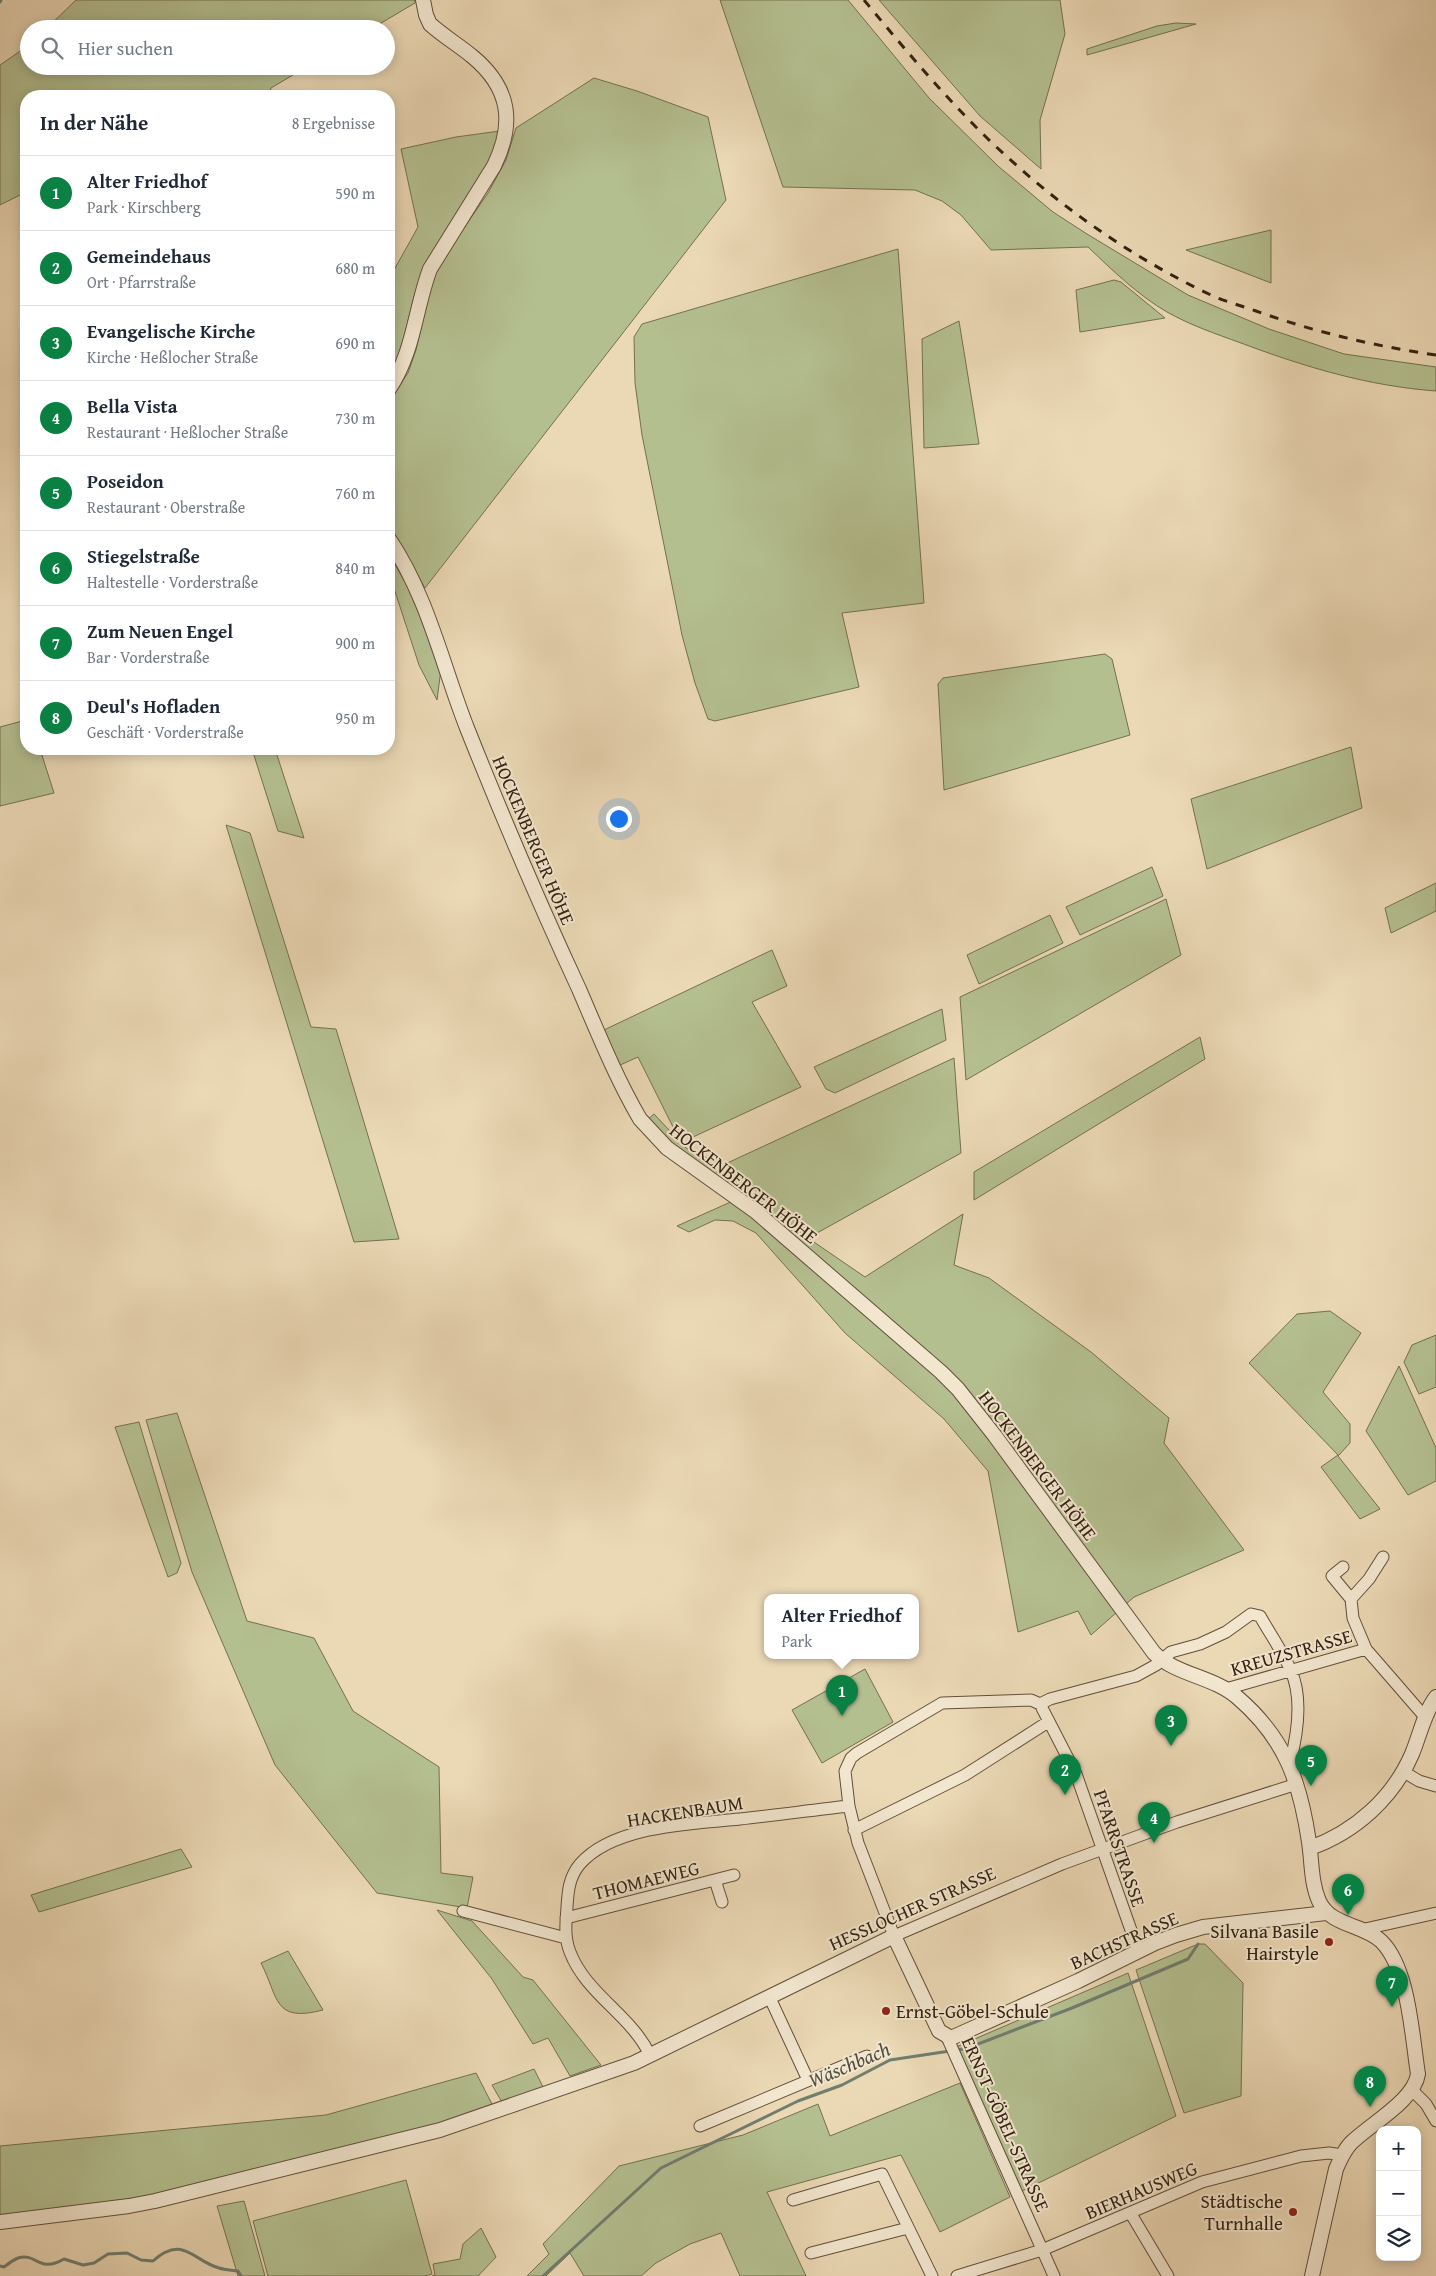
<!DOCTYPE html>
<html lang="de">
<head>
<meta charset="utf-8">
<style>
  :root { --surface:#fff; --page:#f6f6f7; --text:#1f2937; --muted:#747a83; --line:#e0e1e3; --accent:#0b8043 }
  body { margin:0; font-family:"Gentium Book Plus",serif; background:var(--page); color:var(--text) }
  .controls { position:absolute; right:15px; bottom:15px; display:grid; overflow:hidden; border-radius:10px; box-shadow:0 2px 12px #0003 }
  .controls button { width:45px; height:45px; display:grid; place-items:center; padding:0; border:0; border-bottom:1px solid var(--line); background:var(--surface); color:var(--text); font:25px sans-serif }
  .you { position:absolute; left:618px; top:818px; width:18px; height:18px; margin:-12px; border:4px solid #fff; border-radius:50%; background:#1a73e8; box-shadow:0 0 0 8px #1a73e833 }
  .badge { display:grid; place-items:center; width:32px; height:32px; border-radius:50%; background:var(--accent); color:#fff; font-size:16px; font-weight:700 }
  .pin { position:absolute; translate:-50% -41px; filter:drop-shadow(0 1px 2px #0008) }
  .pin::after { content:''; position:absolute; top:26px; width:18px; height:15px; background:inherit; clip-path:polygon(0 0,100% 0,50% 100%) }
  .popup { position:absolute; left:764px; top:1594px; width:155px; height:65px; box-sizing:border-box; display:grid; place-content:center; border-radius:10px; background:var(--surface); filter:drop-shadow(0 1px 4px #0005); font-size:16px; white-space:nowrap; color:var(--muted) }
  .popup b { font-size:19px; color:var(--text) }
  .popup::after { content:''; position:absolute; left:50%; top:100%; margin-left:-10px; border:10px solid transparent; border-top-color:var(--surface) }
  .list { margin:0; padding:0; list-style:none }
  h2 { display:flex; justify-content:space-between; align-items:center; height:65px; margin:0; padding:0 20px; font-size:21px }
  h2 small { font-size:16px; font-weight:400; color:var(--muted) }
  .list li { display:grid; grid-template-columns:32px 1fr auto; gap:15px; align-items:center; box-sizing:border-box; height:75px; padding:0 20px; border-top:1px solid var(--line) }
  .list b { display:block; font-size:19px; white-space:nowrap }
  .list p { margin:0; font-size:16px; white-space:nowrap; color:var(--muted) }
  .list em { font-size:16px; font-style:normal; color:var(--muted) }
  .icon { flex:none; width:28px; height:28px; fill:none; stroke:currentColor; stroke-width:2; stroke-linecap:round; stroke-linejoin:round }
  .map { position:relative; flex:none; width:1436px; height:2276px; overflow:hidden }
  .search { position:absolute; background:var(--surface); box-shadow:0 2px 12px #0003; left:20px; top:20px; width:375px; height:55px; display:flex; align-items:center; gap:12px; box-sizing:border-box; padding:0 18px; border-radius:28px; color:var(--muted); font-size:19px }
  .panel { position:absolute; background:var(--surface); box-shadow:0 2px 12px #0003; left:20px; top:90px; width:375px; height:665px; border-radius:20px }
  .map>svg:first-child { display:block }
  .green { fill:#b4bf90; stroke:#747050 }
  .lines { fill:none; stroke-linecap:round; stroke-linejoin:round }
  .stream { stroke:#707d6f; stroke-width:3 }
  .minor-casing { stroke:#624f3a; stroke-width:13 }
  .tertiary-casing { stroke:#624f3a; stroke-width:16 }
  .minor { stroke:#f2e6cf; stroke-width:11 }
  .tertiary { stroke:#f2e6cf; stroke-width:14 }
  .rail { stroke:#342111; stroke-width:3; stroke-dasharray:9 9; stroke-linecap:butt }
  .poi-dot { fill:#8f2418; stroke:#f2e6cf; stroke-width:2 }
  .labels { text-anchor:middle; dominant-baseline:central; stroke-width:4; stroke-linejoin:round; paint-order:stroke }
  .street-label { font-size:19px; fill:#342111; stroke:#f2e6cf }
  .poi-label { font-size:19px; fill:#342111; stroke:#f2e6cf; text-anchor:end }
  .water-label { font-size:20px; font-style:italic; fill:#524f40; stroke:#f2e6cf }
</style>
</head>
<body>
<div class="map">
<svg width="1436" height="2276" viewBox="0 0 1436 2276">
  <rect width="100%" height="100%" fill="#ebd8b5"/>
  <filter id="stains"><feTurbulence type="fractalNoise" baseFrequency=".004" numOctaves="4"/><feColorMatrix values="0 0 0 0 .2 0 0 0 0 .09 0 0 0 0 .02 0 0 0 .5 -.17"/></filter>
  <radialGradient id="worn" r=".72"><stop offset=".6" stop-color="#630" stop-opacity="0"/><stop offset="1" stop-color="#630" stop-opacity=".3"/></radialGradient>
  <path class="green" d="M 76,0 L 415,0 L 415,3 L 371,29 L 46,29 Z
    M 720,0 L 848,0 L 929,98 L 998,166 L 1053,212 L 1087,234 L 1188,295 L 1269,329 L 1344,354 L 1436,367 L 1436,391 C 1368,386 1305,367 1241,343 C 1216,334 1190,325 1167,312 C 1139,296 1111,269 1088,247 L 991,250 L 961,215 L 942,201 L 915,190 L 783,187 Z
    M 879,0 L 1060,0 L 1065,34 L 1040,120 L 1041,169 L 980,116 Z
    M 1176,23 L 1196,24 L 1087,55 L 1087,49 L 1157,26 Z
    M 29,45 L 29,66 L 308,66 L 271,88 L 267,96 L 26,96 L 26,192 L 0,205 L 0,65 Z
    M 594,78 L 637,91 L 708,117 L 726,200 L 425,588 L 389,528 L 389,401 L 408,373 L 416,350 L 433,279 L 446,254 L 488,193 L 506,160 L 516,128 Z
    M 500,131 C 487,182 449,218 426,264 C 408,300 408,342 389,377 L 389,279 L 418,227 L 401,149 L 456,137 Z
    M 1271,230 L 1271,283 L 1186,250 Z
    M 898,249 L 924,603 L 842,613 L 859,687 L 715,721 L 708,719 L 695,683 L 682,635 L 642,435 L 635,383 L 634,337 L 642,324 Z
    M 1114,280 L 1121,282 L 1165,318 L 1080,332 L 1076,290 Z
    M 959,321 L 979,444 L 924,448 L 922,339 Z
    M 394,563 L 416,601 L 441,669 L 437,700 L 419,665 L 390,576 Z
    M 1105,654 L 1112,659 L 1130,735 L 944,790 L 938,684 L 943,678 Z
    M 26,720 L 26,749 L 40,749 L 54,793 L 0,806 L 0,727 Z
    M 1351,747 L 1362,808 L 1207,869 L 1191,799 Z
    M 252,749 L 275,749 L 304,838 L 278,831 Z
    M 226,825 L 250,833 L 311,1027 L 336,1029 L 399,1239 L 354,1242 Z
    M 1152,867 L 1163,896 L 1080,935 L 1066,907 Z
    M 1436,883 L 1436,911 L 1391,933 L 1385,908 Z
    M 1166,899 L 1181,955 L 966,1080 L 960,997 Z
    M 1050,915 L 1063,943 L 979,984 L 967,955 Z
    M 772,950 L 787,986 L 752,1002 L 801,1087 L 693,1137 L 676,1133 L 638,1057 L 618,1066 L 604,1030 Z
    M 942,1009 L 946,1040 L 835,1093 L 826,1089 L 814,1067 Z
    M 1200,1037 L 1205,1059 L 974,1200 L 974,1172 Z
    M 954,1058 L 961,1153 L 808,1238 L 865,1277 L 963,1214 L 954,1265 L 989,1278 L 1091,1352 L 1169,1418 L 1164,1443 L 1244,1550 L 1134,1597 L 1091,1635 L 1078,1611 L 1018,1632 L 988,1471 L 944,1419 L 845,1333 L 756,1233 L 733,1221 L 715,1220 L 689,1232 L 677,1226 L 744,1196 L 680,1151 L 648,1119 L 654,1114 L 686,1148 L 723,1165 Z
    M 1330,1311 L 1361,1333 L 1323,1392 L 1350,1424 L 1350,1443 L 1338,1456 L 1380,1509 L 1360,1519 L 1321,1467 L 1338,1455 L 1249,1363 L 1297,1314 Z
    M 1436,1335 L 1436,1387 L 1419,1394 L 1404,1362 L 1412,1345 Z
    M 1399,1366 L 1436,1448 L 1436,1481 L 1408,1495 L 1366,1431 Z
    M 177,1413 L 247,1621 L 314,1638 L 353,1711 L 439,1767 L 441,1873 L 473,1877 L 467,1908 L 377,1893 L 275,1765 L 192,1572 L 146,1420 Z
    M 139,1422 L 181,1563 L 177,1573 L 168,1577 L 115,1427 Z
    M 865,1669 L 893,1722 L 822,1763 L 792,1710 Z
    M 181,1849 L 192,1867 L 39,1912 L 31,1895 Z
    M 437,1910 L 472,1921 L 523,1977 L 533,1980 L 601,2065 L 570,2076 L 548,2038 L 533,2044 L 492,1979 Z
    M 1198,1944 L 1205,1944 L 1243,1983 L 1241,2096 L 1184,2113 L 1136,1970 Z
    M 288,1951 L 323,2010 C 273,2023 279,1998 261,1963 Z
    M 1128,1973 L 1176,2116 L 1020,2192 L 956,2047 Z
    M 534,2069 L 543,2087 L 503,2104 L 492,2085 Z
    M 476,2073 L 494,2108 L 416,2132 L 169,2194 L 0,2217 L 0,2146 L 326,2115 Z
    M 960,2083 L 1010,2197 L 940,2232 L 901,2155 L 767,2192 L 806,2276 L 740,2276 L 721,2233 L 690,2244 L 656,2263 L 641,2276 L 584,2276 L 570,2253 L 546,2276 L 527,2276 L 549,2254 L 543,2244 L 619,2166 L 743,2135 L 818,2104 L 830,2136 Z
    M 406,2180 L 432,2274 L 425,2276 L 268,2276 L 253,2221 Z
    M 244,2201 L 265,2276 L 238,2276 L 217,2206 Z
    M 481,2228 L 496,2257 L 478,2276 L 432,2276 L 435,2275 L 433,2264 L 460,2259 L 463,2244 Z"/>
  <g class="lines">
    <path class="stream" d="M 0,2 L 1,0
      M 956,2050 L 965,2049 L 1072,2008 L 1188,1959 L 1198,1944
      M 0,2266 L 4,2267 C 8,2264 13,2260 18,2258 C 37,2252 38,2274 64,2259 L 83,2265 L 94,2263 L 108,2254 L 127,2253 L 141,2260 L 153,2261 C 183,2234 193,2261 219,2268 C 225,2270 232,2270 238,2271 L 241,2276
      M 543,2276 L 661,2168 L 798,2101 L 842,2085 L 890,2060 L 950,2051"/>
    <defs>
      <path id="minor" d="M 1383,1557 L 1369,1579 L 1351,1599 L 1353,1618 L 1366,1649 L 1425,1717
        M 1343,1567 L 1332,1576 L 1351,1599
        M 1226,1689 L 1366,1649
        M 1040,1704 L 1076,1774 L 1138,1950
        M 1290,1763 C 1297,1736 1303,1698 1291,1671 C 1283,1652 1270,1634 1260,1616 L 1251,1614 L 1226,1632 L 1200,1644 L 1171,1652 L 1156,1665 L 1136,1676 L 1050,1699 L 1040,1704 L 1031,1700 L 942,1703 L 857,1753 L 851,1758 L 845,1771 L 849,1806 L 858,1843 L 894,1936 L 1062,1864 L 1177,1822 L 1297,1784
        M 1404,1772 L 1419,1781 L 1436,1786
        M 854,1830 L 965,1775 L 1048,1722
        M 715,1880 L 722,1902
        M 463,1911 L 566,1938
        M 566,1918 L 734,1875
        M 1365,1929 L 1436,1913
        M 769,1996 L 808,2080
        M 947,2037 L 1054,2276
        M 650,2055 C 631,2015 586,1994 570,1952 C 564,1937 566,1922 567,1907 C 568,1891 569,1877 580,1864 C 614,1825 692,1824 740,1819 C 777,1815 813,1810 849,1806
        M 1412,2090 L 1426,2104 L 1436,2121
        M 700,2126 L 867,2056
        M 793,2200 L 882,2174 L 932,2276
        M 1131,2214 L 1168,2276
        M 811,2253 L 908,2228
        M 957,2276 L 1042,2250 L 1202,2182 L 1301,2156 L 1329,2153 L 1342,2155"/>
      <path id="tertiary" d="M 389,389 C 414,352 415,309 430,269 L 494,166 C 515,123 510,88 473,57 C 459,45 443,36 430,24 L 426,15 L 423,0
        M 389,539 C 428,597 442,664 467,728 C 502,816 539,903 579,989 C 598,1033 616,1078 640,1119 L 667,1148 L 755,1211 L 941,1372 L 958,1389 L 995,1436 L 1154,1653 C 1176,1675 1212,1676 1237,1697 C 1285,1738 1300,1781 1309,1842 C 1312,1862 1311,1883 1319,1901 C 1330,1926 1363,1924 1381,1941 C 1409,1968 1412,2037 1418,2074 C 1414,2101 1370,2124 1351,2143 C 1344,2150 1340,2160 1336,2169 L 1312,2276
        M 1310,1848 C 1355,1832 1393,1798 1412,1754 C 1420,1735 1424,1713 1436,1697
        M 0,2222 L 129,2206 L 155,2201 L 440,2130 L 634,2063 L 894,1936 L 939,2031 L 951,2038 L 1078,1981 L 1155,1943 L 1176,1935 L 1203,1927 L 1326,1913"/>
    </defs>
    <use href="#minor" class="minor-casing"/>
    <use href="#tertiary" class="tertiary-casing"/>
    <use href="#minor" class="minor"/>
    <use href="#tertiary" class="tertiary"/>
    <path class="rail" d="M 864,0 C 903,47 943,95 987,138 C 1053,202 1130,257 1213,296 C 1227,302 1242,306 1256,311 C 1315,332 1374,346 1436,355"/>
  </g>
  <g class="poi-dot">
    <circle cx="1329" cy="1942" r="5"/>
    <circle cx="886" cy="2011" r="5"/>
    <circle cx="1293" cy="2212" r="5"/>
  </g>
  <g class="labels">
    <g class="street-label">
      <text transform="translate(534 840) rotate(67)">HOCKENBERGER HÖHE</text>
      <text transform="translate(744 1183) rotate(38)">HOCKENBERGER HÖHE</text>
      <text transform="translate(1038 1465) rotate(53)">HOCKENBERGER HÖHE</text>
      <text transform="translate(1291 1652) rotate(-16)">KREUZSTRASSE</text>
      <text transform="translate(685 1811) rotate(-9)">HACKENBAUM</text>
      <text transform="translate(1120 1848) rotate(71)">PFARRSTRASSE</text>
      <text transform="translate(646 1880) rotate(-14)">THOMAEWEG</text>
      <text transform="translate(912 1908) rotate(-24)">HESSLOCHER STRASSE</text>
      <text transform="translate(1124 1940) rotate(-24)">BACHSTRASSE</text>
      <text transform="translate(1006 2124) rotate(66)">ERNST-GÖBEL-STRASSE</text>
      <text transform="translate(1141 2190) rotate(-23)">BIERHAUSWEG</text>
    </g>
    <g class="poi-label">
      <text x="1319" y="1931">Silvana Basile<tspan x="1319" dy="22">Hairstyle</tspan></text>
      <text x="896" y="2011" text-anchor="start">Ernst-Göbel-Schule</text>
      <text x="1283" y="2201">Städtische<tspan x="1283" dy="22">Turnhalle</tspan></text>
    </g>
    <g class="water-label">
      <text transform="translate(849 2064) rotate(-23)">Wäschbach</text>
    </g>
  </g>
  <rect width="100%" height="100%" filter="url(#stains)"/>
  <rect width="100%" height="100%" fill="url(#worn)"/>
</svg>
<div class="controls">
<button>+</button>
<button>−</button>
<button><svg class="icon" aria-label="layers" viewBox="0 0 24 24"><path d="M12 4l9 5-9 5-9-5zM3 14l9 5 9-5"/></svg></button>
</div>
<div class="you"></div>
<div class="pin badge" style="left:842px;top:1716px">1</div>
<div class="popup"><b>Alter Friedhof</b>Park</div>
<div class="pin badge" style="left:1065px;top:1795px">2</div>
<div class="pin badge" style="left:1171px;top:1746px">3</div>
<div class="pin badge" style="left:1154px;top:1843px">4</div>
<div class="pin badge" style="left:1311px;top:1786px">5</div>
<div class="pin badge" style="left:1348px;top:1915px">6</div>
<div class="pin badge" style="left:1392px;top:2007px">7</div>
<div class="pin badge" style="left:1370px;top:2107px">8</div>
<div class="search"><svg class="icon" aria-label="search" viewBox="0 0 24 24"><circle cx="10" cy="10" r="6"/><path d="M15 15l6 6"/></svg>Hier suchen</div>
<section class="panel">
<h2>In der Nähe<small>8 Ergebnisse</small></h2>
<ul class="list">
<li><span class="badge">1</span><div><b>Alter Friedhof</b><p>Park · Kirschberg</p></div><em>590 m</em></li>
<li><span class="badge">2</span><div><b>Gemeindehaus</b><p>Ort · Pfarrstraße</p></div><em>680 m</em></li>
<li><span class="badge">3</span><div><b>Evangelische Kirche</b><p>Kirche · Heßlocher Straße</p></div><em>690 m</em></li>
<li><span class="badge">4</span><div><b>Bella Vista</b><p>Restaurant · Heßlocher Straße</p></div><em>730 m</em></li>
<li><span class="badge">5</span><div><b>Poseidon</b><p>Restaurant · Oberstraße</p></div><em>760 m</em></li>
<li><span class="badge">6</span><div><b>Stiegelstraße</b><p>Haltestelle · Vorderstraße</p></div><em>840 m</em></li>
<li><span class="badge">7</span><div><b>Zum Neuen Engel</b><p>Bar · Vorderstraße</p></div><em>900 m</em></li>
<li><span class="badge">8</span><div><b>Deul's Hofladen</b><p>Geschäft · Vorderstraße</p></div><em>950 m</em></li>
</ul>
</section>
</div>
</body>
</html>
